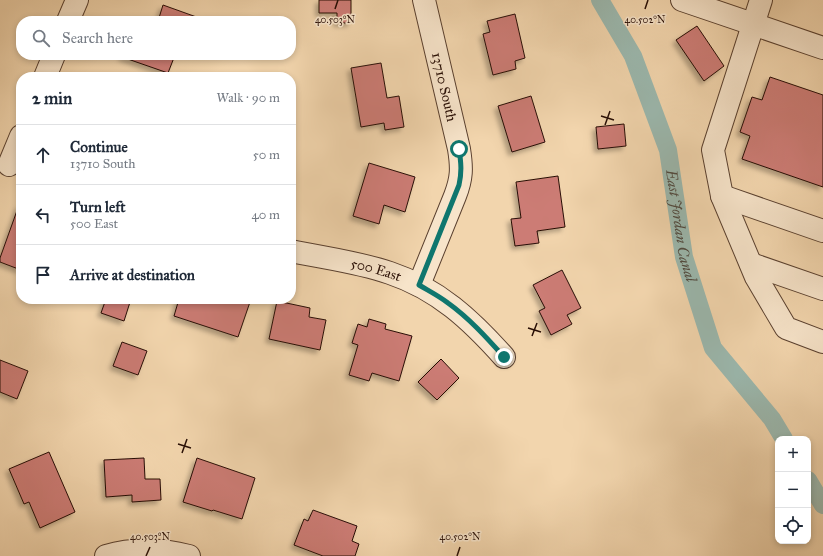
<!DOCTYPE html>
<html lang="en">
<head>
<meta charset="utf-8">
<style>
  :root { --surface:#fff; --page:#f6f6f7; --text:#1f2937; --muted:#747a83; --line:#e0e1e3 }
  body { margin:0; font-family:"IM FELL Great Primer",serif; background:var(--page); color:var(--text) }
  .controls { position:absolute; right:12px; bottom:12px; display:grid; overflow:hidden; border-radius:8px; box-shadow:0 2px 6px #0003 }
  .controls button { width:36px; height:36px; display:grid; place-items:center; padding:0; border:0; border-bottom:1px solid var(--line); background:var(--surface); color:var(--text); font:20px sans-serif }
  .stop { position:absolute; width:12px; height:12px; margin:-9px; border:3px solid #0f766e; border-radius:50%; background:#fff }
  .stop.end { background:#0f766e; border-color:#fff; box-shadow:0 1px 4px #0008 }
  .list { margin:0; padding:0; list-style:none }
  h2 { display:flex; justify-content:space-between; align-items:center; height:52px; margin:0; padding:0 16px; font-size:17px }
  h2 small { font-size:13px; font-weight:400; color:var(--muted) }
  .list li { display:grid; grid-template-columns:26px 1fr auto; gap:12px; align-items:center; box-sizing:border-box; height:60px; padding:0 16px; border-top:1px solid var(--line) }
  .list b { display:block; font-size:15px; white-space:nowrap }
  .list p { margin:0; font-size:13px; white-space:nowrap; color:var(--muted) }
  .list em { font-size:13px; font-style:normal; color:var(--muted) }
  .icon { flex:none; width:22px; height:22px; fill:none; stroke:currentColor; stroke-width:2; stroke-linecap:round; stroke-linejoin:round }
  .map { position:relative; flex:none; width:823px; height:556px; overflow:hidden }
  .search { position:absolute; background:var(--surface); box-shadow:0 2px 6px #0003; left:16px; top:16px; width:280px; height:44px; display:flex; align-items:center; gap:10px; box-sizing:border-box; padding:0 14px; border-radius:16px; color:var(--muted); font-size:15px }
  .panel { position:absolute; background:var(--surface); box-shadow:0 2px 6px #0003; left:16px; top:72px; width:280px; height:232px; border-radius:16px }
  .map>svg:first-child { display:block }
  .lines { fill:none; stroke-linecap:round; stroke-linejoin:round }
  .canal { stroke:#9bb8ae; stroke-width:18 }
  .building { fill:#cc7c74; stroke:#280e05; filter:url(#shadow) }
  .minor-casing { stroke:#5a402f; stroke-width:24 }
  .minor { stroke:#f7e4ca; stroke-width:22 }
  .route { stroke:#0f766e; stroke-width:5 }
  .ticks { fill:none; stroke:#280e05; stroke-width:1.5 }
  .labels { text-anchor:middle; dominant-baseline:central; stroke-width:3; stroke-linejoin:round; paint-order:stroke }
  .street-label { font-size:14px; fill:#280e05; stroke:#f7e4ca }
  .water-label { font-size:15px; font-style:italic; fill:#504a40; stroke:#f7e4ca }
  .ticks-label { font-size:10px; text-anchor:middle; fill:#280e05; stroke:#f7e4ca; stroke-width:3; stroke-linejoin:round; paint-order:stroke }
</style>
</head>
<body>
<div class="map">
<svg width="823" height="556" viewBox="0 0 823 556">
  <defs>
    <filter id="shadow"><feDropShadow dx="-3.5" dy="3.5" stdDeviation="2" flood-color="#0004"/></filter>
  </defs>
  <rect width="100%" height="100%" fill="#f2d5ad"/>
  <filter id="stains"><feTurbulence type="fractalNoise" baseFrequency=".005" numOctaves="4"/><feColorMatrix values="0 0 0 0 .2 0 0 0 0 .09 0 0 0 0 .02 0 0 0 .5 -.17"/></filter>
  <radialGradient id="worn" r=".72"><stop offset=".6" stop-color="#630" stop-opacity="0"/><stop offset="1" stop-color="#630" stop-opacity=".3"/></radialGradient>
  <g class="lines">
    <g class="canal">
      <path id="s1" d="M 600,0 L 633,56 L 668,150 L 684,257 L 713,348 L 772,419 L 784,439"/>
      <path d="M 808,480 L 823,505"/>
    </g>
  </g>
  <path class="building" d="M 319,0 L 351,0 L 351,23 L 337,23 L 337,13 L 319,13 Z
    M 163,5 L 202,19 L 201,21 L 158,21 Z
    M 515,14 L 525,58 L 515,61 L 516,69 L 493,75 L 483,34 L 490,32 L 487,21 Z
    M 697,26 L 724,66 L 704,81 L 676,40 Z
    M 122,55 L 175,55 L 168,73 L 122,57 Z
    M 381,63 L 387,98 L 399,96 L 404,127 L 385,130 L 384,123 L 361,127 L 351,68 Z
    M 770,77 L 823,95 L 823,187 L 742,159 L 750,136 L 740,132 L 752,97 L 762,100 Z
    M 531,96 L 545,142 L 512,152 L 498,106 Z
    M 624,124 L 626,146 L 598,149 L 596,127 Z
    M 369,163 L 415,177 L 405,212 L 384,205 L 379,224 L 353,216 Z
    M 558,176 L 565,227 L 537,231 L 539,243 L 515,246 L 511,219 L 521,218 L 516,182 Z
    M 19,205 L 21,206 L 21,270 L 0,262 L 0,258 Z
    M 562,270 L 581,308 L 567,315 L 572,324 L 551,335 L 539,311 L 545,308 L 533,285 Z
    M 106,299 L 131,299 L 124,321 L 101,313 Z
    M 179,299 L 251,299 L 238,337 L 174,316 Z
    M 277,301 L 310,308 L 309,317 L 326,320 L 320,350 L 269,339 Z
    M 369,319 L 386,324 L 385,329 L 412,336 L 399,381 L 372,373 L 369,381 L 349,375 L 358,345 L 352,343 L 358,324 L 367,327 Z
    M 122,342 L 147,351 L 138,375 L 113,366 Z
    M 441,359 L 459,378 L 437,400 L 418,382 Z
    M 0,360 L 28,371 L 17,399 L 0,392 Z
    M 49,452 L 75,512 L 40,528 L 29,502 L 24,504 L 9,469 Z
    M 144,458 L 145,479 L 160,479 L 161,500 L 132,502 L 132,495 L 106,497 L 104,460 Z
    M 197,458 L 255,478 L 242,519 L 213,510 L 212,511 L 183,502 Z
    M 313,510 L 357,526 L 352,541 L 359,544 L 355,556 L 323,556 L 294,545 L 304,519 L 308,521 Z"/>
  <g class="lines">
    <defs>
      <g id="minor">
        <path d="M 682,0 L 823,48"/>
        <path d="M 761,0 L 713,150 L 722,196 L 756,277 L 786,328 L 823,342"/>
        <path d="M 68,21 L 77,0"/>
        <path d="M 45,77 L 54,55"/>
        <path d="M 9,165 L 21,136"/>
        <path d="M 722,196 L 823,231"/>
        <path id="s2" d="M 291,251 C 324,258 358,262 390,273 C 438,289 471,320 504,357"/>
        <path d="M 751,264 L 823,289"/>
        <path d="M 419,285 L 455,196 C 462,178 462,168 459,149 L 424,0"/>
        <path d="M 106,556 C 133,548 162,549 189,556"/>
      </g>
    </defs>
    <use href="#minor" class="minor-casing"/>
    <use href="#minor" class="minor"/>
  </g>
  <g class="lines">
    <path class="route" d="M 459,149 C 461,162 462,172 459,185 L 419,285 C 429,291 439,296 448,303 C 469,318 487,338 504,357"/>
  </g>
  <path class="ticks" d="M 335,9 L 338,0M 645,9 L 648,0M 601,116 L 614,120M 605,125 L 610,111M 528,328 L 541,332M 532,336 L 537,323M 178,444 L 191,448M 182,453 L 187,439M 146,556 L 150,547M 457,556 L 460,547"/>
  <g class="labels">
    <g class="street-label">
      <text transform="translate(444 87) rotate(77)">13710 South</text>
      <text stroke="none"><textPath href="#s2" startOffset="87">500 East</textPath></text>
    </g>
    <g class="water-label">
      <text stroke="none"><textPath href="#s1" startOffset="242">East Jordan Canal</textPath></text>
    </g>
  </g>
  <g class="ticks-label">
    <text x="335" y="23">40.503°N</text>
    <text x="645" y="23">40.502°N</text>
    <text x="150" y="540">40.503°N</text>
    <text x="460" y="540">40.502°N</text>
  </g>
  <rect width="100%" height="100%" filter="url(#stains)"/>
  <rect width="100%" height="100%" fill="url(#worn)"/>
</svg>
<div class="controls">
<button>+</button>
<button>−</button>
<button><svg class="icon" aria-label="locate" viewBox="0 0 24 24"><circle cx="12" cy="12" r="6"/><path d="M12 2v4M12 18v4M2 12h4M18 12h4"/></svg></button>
</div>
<div class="stop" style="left:459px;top:149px"></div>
<div class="stop end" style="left:504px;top:357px"></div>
<div class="search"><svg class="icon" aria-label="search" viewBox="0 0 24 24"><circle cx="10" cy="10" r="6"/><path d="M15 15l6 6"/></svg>Search here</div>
<section class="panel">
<h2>2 min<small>Walk · 90 m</small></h2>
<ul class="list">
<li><svg class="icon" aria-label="ahead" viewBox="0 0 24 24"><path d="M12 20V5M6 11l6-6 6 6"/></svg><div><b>Continue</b><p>13710 South</p></div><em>50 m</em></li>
<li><svg class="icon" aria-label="left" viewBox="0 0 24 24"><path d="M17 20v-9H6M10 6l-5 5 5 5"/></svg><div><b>Turn left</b><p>500 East</p></div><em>40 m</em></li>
<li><svg class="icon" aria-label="arrive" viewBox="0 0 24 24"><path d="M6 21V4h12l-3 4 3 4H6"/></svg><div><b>Arrive at destination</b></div></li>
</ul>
</section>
</div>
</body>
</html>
